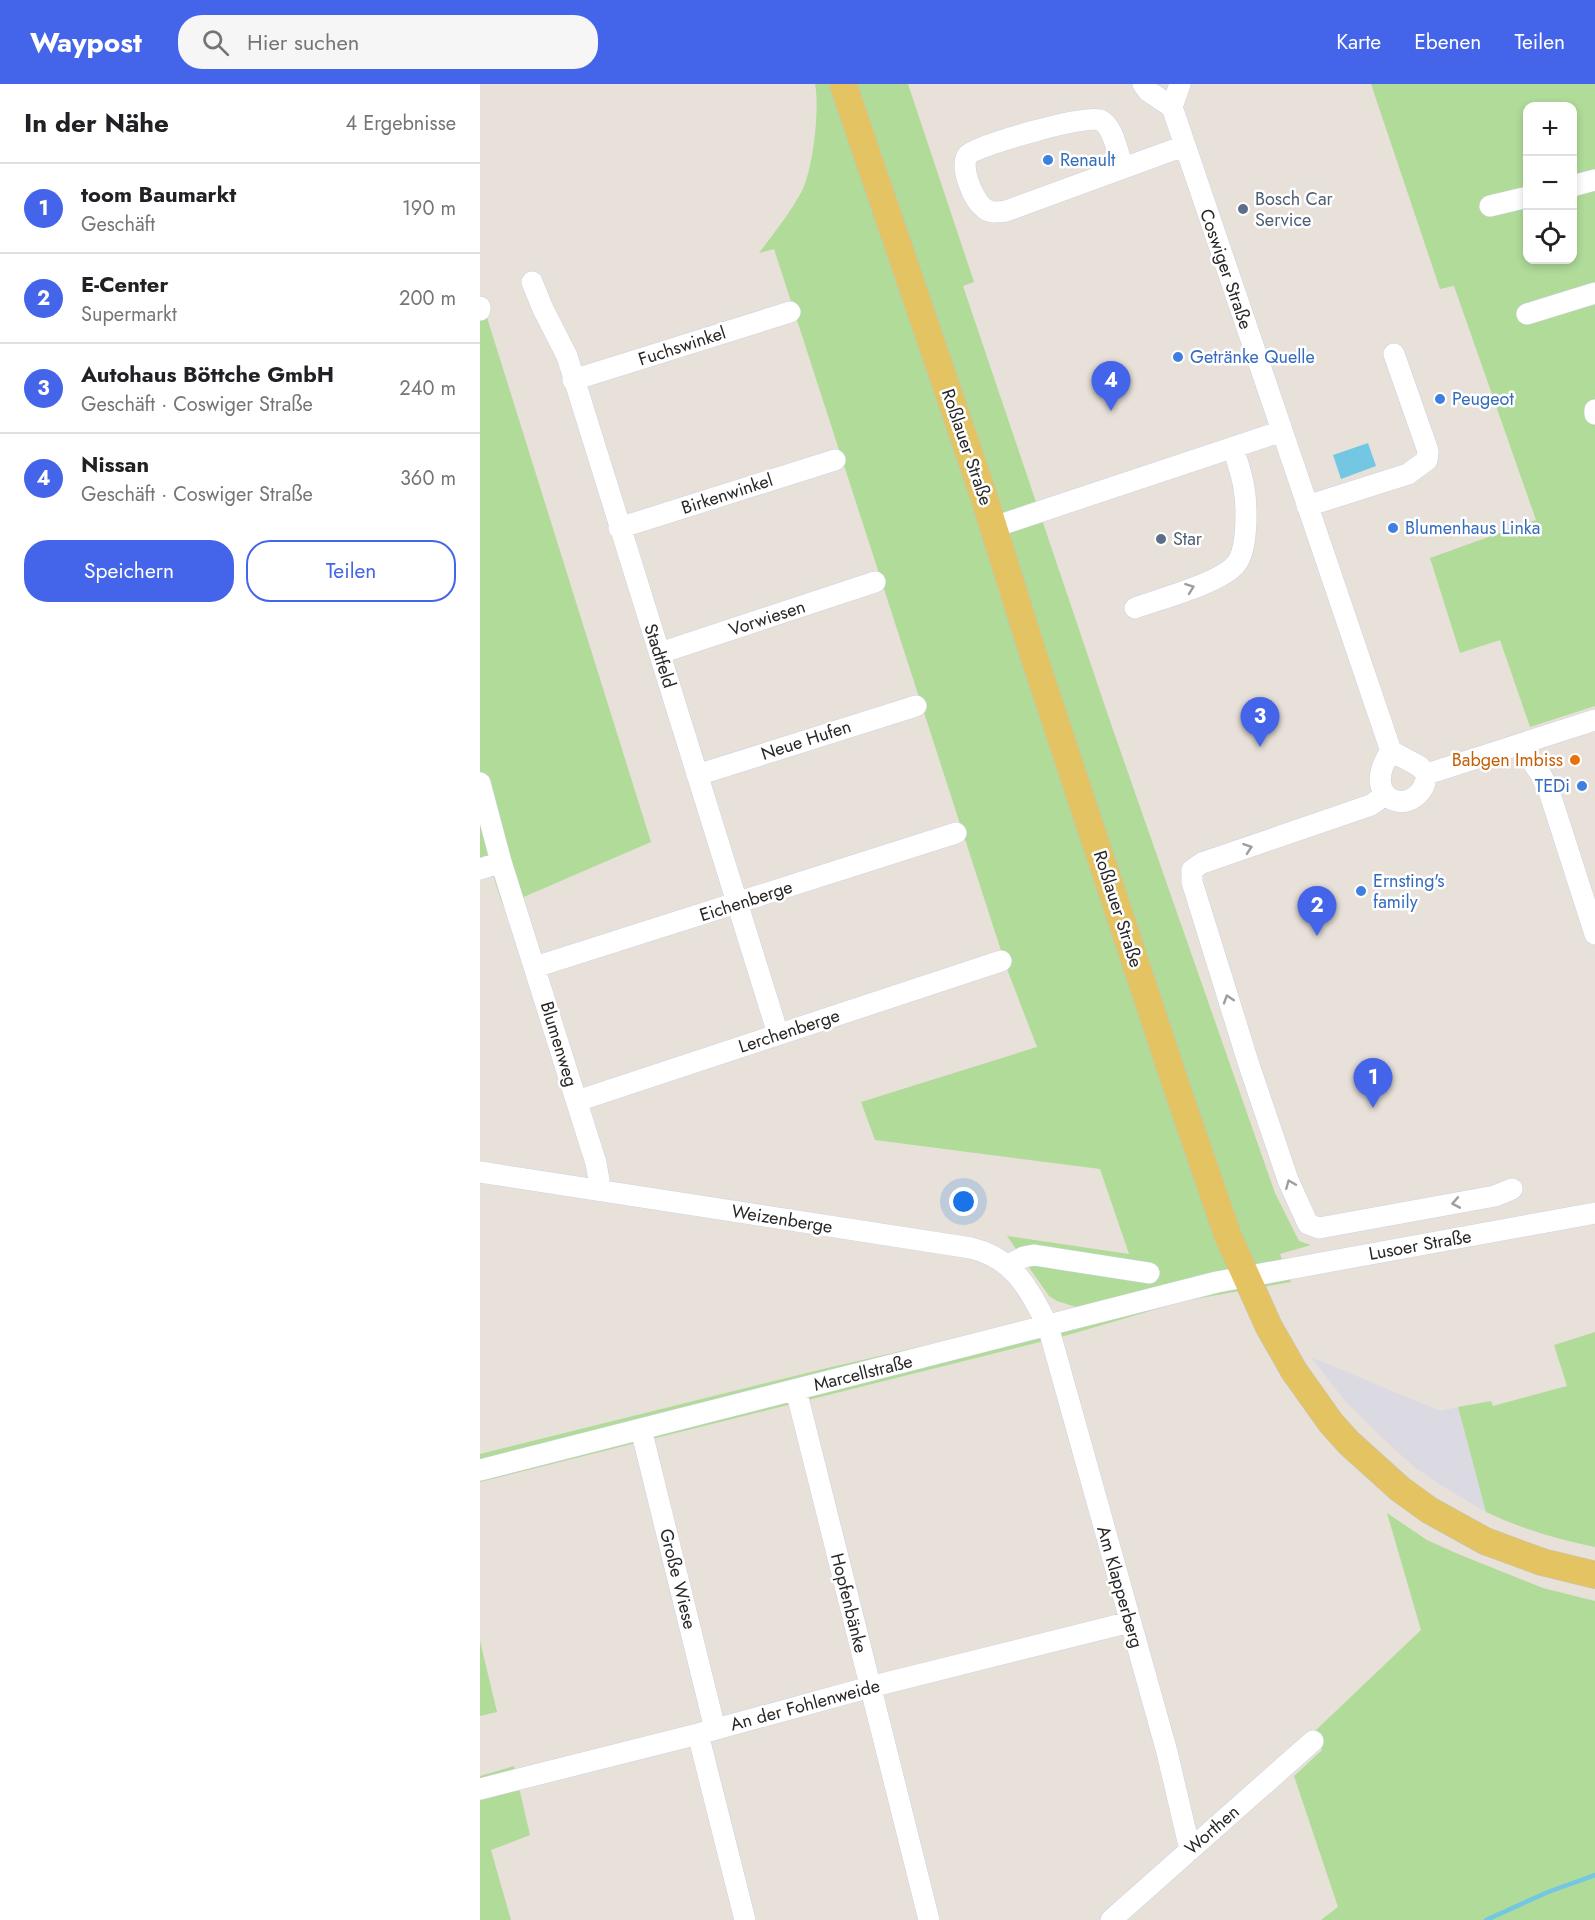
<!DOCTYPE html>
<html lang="de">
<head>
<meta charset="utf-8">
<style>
  :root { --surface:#fff; --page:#f6f6f6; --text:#202124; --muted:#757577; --line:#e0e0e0; --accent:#4465ea }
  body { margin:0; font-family:Jost,sans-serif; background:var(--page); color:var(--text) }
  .controls { position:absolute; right:18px; top:18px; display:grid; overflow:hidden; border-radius:12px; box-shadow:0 3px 9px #0003 }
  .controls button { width:54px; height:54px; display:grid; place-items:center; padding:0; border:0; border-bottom:2px solid var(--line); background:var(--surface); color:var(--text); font:30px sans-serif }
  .you { position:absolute; left:484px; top:1118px; width:21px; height:21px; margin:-15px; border:4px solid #fff; border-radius:50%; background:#1a73e8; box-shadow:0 0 0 9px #1a73e833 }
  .badge { display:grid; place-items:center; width:39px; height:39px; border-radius:50%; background:var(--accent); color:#fff; font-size:20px; font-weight:700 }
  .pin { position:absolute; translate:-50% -50px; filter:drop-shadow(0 2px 3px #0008) }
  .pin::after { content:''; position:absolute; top:32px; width:21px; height:18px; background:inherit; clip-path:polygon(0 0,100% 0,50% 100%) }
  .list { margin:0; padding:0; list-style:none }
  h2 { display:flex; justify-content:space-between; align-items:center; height:78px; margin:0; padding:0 24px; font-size:26px }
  h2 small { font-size:20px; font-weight:400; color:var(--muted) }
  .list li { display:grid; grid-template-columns:39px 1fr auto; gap:18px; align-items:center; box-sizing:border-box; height:90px; padding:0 24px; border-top:2px solid var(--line) }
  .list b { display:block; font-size:22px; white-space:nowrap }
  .list p { margin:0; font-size:20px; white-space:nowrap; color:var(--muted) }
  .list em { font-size:20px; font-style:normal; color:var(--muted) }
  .actions { display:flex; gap:12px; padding:18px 24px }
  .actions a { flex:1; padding:14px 0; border:2px solid var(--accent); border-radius:24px; text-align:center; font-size:21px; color:var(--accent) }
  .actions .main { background:var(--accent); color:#fff }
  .icon { flex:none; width:33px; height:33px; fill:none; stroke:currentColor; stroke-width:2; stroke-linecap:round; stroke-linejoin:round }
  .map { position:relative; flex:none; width:1115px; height:1836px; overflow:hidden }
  header { display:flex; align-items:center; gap:36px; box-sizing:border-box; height:84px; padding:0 30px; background:var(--accent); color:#fff }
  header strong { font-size:28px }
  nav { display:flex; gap:33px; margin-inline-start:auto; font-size:21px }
  .search { width:420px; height:54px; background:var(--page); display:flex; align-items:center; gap:15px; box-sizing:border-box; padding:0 21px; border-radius:24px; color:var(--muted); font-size:22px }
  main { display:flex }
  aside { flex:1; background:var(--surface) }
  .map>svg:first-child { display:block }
  .industrial { fill:#dbd9e1 }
  .green { fill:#b0db99; fill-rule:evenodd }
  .water { fill:#73c7e3 }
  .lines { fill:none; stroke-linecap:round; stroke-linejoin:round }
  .stream { stroke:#73c7e3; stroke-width:4.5 }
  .minor-casing { stroke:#ced2df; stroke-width:22 }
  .major-casing { stroke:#c3c3c3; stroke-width:28 }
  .minor { stroke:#fff; stroke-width:21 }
  .major { stroke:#e4c462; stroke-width:27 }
  .oneway { stroke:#9e9e9e }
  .shop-dot { fill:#3f7fe0; stroke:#fff; stroke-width:2 }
  .service-dot { fill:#5c6f8a; stroke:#fff; stroke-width:2 }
  .food-dot { fill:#e8710a; stroke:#fff; stroke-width:2 }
  .labels { text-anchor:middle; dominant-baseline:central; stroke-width:5; stroke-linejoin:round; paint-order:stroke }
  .shop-label { font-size:18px; fill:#366cbe; stroke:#fff; text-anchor:start }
  .service-label { font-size:18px; fill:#4e5e75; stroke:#fff; text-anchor:start }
  .street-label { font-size:18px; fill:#272727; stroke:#fff }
  .food-label { font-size:18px; fill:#c56008; stroke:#fff; text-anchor:end }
</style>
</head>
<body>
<header>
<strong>Waypost</strong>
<div class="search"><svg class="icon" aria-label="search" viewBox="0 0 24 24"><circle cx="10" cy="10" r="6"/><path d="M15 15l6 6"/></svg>Hier suchen</div>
<nav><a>Karte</a><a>Ebenen</a><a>Teilen</a></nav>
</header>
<main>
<aside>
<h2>In der Nähe<small>4 Ergebnisse</small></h2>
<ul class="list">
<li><span class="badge">1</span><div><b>toom Baumarkt</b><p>Geschäft</p></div><em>190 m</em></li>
<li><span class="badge">2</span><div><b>E-Center</b><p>Supermarkt</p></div><em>200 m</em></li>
<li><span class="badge">3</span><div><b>Autohaus Böttche GmbH</b><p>Geschäft · Coswiger Straße</p></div><em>240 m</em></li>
<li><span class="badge">4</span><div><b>Nissan</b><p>Geschäft · Coswiger Straße</p></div><em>360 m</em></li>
</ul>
<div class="actions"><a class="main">Speichern</a><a>Teilen</a></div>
</aside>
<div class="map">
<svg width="1115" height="1836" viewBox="0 0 1115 1836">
  <rect width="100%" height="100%" fill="#e8e1d9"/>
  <path class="industrial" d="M 831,1273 L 960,1327 L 978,1323 L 1006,1428 L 964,1403 L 936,1384 L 913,1364 L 866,1318 Z"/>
  <path class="green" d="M 335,0 L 428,0 L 494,198 L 483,202 L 631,640 L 795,1109 L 819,1157 L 831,1161 L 800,1170 L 811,1198 L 704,1217 L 588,1251 L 0,1398 L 0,1370 L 343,1285 L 491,1251 L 596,1223 L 577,1217 L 569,1212 L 527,1152 L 649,1170 L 620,1085 L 395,1056 L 381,1018 L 557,963 L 527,885 L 294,165 L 279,169 C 294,149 310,129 322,107 C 333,85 340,24 335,0 Z
    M 891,0 L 1115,0 L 1115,622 L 1050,643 L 1020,556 L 980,569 L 950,474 L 1056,436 L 974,202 L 960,205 ZM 1048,22 L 1092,22 L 1092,176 L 1048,176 Z
    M 0,211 L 171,758 L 23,822 L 13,791 L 0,795 Z
    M 1115,1248 L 1115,1463 C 1077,1455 1042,1445 1006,1428 L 978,1323 L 1011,1317 L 1013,1322 L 1087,1302 L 1074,1261 Z
    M 907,1429 L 947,1456 L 978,1470 L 1063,1504 L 1115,1517 L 1115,1836 L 841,1836 L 858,1823 L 814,1692 L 842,1666 L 836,1646 L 941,1546 Z
    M 0,1557 L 17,1628 L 0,1632 Z
    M 34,1682 L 50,1751 L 11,1766 L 31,1836 L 0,1836 L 0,1692 Z"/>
  <path class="water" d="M 888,359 L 896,382 L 861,395 L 853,371 Z"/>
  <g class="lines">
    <path class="stream" d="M 1006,1836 L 1068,1808 L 1115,1791"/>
    <defs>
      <path id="minor" d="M 663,0 L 668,7 L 692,23
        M 700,0 L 692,23 L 911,667
        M 643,84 C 638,71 634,42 620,36 C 607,30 498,61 488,71 C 479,82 493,116 504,124 C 511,130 518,128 526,127 L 704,62
        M 1092,102 L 1115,96
        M 1010,122 L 1048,113
        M 52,198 L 63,225 L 87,272 L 298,950
        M 0,223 L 0,226
        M 1047,230 L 1115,209
        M 93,296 L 310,228
        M 1115,326 L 1115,330
        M 827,422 L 928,390 L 947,376 L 948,367 L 914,270
        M 514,443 L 802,347
        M 139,444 L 355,376
        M 655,524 C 679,515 741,499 756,480 C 768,466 767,422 764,404 C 762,390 757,377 753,364
        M 180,569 L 395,498
        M 1040,660 L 1060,689 L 1069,707 L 1115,850
        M 911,667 L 939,682 L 947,690 C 941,737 875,720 911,667 Z
        M 947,690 L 1115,636
        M 217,691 L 436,622
        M 0,699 L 21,778 L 116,1079 L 119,1096 L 117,1106
        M 905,711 L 891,721 L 722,779 L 712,786 L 712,798 L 769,981 L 808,1096 L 828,1140 L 839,1144 L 1015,1112 L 1032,1105
        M 0,785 L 21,778
        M 55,883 L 476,749
        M 97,1017 L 521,877
        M 0,1088 L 491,1164 C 535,1175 548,1204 568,1242 L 687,1668 L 710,1766
        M 528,1181 L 544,1173 L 554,1171 L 669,1189
        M 316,1306 L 449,1836
        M 161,1345 L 235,1645
        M 0,1386 L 737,1198 L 1115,1129
        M 218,1650 L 265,1836
        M 0,1705 L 218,1650 L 390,1603 L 650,1538
        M 631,1836 L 833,1657"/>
      <path id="major" d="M 363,0 L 501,404 L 554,573 L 699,1010 L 748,1152 L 789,1243 L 814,1287 L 851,1339 L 869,1359 L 920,1405 L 949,1426 L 1005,1457 L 1062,1478 L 1115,1491"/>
    </defs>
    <use href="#minor" class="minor-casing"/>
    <use href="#major" class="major-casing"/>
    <use href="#minor" class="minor"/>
    <use href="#major" class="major"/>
  </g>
  <defs><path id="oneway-chevron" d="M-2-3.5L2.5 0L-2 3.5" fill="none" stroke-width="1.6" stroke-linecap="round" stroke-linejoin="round" transform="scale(1.5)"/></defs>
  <g class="oneway">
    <use href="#oneway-chevron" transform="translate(710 504) rotate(-20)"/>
    <use href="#oneway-chevron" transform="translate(768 764) rotate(-19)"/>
    <use href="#oneway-chevron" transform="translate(748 915) rotate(-108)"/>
    <use href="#oneway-chevron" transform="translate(810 1100) rotate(-112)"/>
    <use href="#oneway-chevron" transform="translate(976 1119) rotate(170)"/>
  </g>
  <g class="shop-dot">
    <circle cx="568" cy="76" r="6"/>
    <circle cx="698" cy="273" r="6"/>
    <circle cx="960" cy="315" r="6"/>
    <circle cx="913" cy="444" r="6"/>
    <circle cx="1102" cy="702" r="6"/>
    <circle cx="881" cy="807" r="6"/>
  </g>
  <g class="service-dot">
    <circle cx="763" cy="125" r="6"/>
    <circle cx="681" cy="455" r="6"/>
  </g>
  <circle class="food-dot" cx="1095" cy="676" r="6"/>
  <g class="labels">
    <g class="shop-label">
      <text x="580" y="76">Renault</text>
      <text x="710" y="273">Getränke Quelle</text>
      <text x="972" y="315">Peugeot</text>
      <text x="925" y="444">Blumenhaus Linka</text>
      <text x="1090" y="702" text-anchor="end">TEDi</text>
      <text x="893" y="797">Ernsting's<tspan x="893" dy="21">family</tspan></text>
    </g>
    <g class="service-label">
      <text x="775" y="115">Bosch Car<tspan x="775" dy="21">Service</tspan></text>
      <text x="693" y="455">Star</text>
    </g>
    <g class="street-label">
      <text transform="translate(746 185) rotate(71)">Coswiger Straße</text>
      <text transform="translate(202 262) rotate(-18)">Fuchswinkel</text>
      <text transform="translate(487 363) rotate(71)">Roßlauer Straße</text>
      <text transform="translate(247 410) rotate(-18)">Birkenwinkel</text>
      <text transform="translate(287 534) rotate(-18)">Vorwiesen</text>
      <text transform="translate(180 572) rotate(72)">Stadtfeld</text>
      <text transform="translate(326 656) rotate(-18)">Neue Hufen</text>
      <text transform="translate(266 817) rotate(-18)">Eichenberge</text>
      <text transform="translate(638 825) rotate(72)">Roßlauer Straße</text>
      <text transform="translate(309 947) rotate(-18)">Lerchenberge</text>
      <text transform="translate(79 960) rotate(73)">Blumenweg</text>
      <text transform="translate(302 1135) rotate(9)">Weizenberge</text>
      <text transform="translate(940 1161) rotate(-10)">Lusoer Straße</text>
      <text transform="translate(383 1289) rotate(-14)">Marcellstraße</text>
      <text transform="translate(198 1495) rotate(76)">Große Wiese</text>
      <text transform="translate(640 1503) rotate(74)">Am Klapperberg</text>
      <text transform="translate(369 1519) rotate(76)">Hopfenbänke</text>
      <text transform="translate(325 1621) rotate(-15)">An der Fohlenweide</text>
      <text transform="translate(732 1746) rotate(-41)">Worthen</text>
    </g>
    <g class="food-label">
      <text x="1083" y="676">Babgen Imbiss</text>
    </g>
  </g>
</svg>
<div class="controls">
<button>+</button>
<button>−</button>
<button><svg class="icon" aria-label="locate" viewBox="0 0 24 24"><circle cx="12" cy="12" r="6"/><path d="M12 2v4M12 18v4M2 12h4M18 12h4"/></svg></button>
</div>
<div class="you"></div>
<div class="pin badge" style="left:893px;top:1024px">1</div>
<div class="pin badge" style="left:837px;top:852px">2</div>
<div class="pin badge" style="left:780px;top:663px">3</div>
<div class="pin badge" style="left:631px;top:327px">4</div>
</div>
</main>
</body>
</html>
